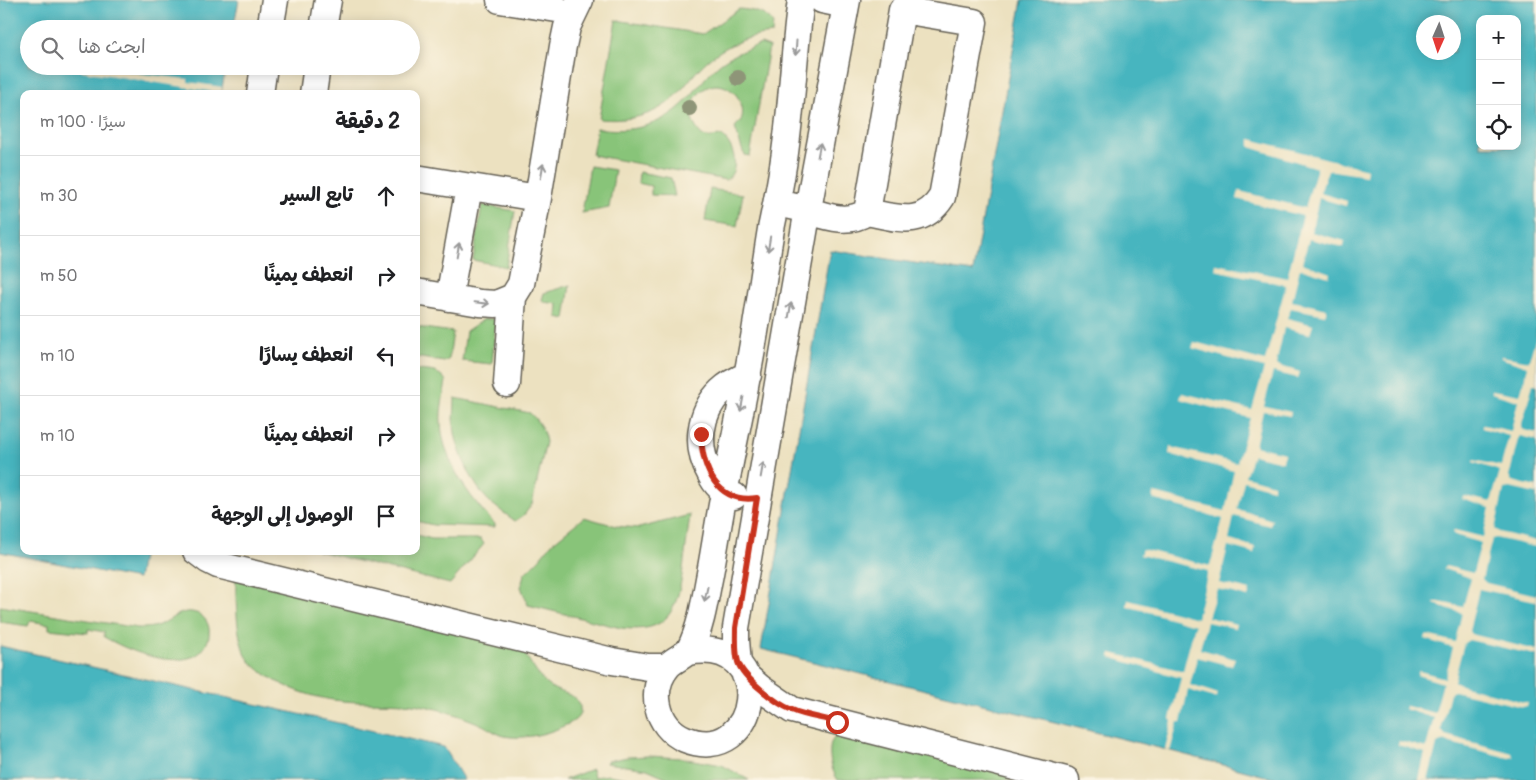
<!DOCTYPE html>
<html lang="ar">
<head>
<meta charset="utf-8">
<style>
  :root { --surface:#fff; --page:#f6f6f6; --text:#202124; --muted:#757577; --line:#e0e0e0 }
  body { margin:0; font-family:Pangolin,"Playpen Sans Arabic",sans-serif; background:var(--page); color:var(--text); direction:rtl }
  .controls { position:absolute; right:15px; top:15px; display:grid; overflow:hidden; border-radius:10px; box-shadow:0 2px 12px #0003 }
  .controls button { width:45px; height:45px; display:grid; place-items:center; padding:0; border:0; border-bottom:1px solid var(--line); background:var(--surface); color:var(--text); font:25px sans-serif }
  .compass { position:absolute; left:1416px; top:15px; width:45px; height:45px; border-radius:50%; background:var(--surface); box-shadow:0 2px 12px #0003; rotate:183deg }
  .stop { position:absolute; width:15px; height:15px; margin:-11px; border:4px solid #c8321e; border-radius:50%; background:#fff }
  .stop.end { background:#c8321e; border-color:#fff; box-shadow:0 1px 5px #0008 }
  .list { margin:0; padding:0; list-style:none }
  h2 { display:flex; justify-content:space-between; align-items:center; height:65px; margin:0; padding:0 20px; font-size:21px }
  h2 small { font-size:16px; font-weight:400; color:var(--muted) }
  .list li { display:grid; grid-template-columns:32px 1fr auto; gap:15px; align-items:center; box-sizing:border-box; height:80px; padding:0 20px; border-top:1px solid var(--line) }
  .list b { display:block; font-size:19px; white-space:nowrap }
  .list em { font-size:16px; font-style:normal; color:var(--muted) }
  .icon { flex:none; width:28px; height:28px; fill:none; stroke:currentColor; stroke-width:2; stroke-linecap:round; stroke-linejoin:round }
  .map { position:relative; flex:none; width:1536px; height:780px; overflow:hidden; direction:ltr }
  .search { position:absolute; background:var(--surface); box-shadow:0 2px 12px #0003; left:20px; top:20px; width:400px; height:55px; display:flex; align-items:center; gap:12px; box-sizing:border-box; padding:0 18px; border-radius:28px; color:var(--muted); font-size:19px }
  .panel { position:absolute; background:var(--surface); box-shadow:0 2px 12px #0003; left:20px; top:90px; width:400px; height:465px; border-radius:10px; direction:rtl }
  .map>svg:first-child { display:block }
  .green { fill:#88c479; stroke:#52704a }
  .water { fill:#46b5bf; stroke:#31686e; fill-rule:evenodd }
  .pier { fill:#ece1c0 }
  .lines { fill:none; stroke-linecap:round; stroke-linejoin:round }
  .minor-casing { stroke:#656155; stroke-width:29 }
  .minor { stroke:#fff; stroke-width:26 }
  .tree { fill:#8e9578 }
  .oneway { stroke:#999 }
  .route { stroke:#c8321e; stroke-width:6 }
</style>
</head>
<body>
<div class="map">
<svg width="1536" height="780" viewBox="0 0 1536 780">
  <rect width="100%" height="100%" fill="#fcf5e5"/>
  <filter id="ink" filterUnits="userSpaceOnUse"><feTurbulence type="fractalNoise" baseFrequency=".02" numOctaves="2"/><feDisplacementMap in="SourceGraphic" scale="10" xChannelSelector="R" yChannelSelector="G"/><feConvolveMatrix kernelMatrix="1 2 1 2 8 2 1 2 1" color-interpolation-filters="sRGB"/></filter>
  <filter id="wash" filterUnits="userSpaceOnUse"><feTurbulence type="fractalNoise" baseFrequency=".0096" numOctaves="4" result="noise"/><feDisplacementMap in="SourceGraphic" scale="20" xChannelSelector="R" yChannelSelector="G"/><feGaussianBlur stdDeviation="1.12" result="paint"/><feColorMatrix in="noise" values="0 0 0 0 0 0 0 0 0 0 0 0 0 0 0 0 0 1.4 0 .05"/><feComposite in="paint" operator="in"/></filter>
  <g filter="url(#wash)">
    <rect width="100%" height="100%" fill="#ece1c0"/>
    <path class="green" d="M 739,9 C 752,10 765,12 773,23 L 772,34 C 746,36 718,48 700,68 C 689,79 681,93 669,102 C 648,118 624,121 599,119 L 616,20 L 703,34 Z
      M 761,44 L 769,47 L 750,156 L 745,155 L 743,152 L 735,128 C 736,125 738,124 740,122 C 745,114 742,103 737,96 C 713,67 678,102 697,129 C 699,132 702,136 706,137 C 710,138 717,136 722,136 C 734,145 741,170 726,180 L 592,155 L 597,128 C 629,133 659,127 683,104 C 695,93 704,77 717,66 C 729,55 746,50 761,44 Z
      M 590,166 L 615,170 L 609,208 L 582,213 Z
      M 639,172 L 671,178 L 675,196 L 651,195 L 651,186 L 638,183 Z
      M 710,189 L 743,194 L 737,226 L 705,221 Z
      M 482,205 L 515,211 L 506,267 L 473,260 Z
      M 570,285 L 565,319 L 557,317 L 558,304 L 544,302 L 542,300 L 544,293 Z
      M 484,319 L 496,319 L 492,364 L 462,361 L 466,331 Z
      M 416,327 L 453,332 L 449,359 L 444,362 L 416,357 Z
      M 416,370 C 427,371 440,370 446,381 C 444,394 440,409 441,423 C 443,461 469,497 495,524 L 495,527 L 433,525 L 416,521 Z
      M 455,398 L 530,413 C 539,422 544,430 546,442 L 532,504 L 524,515 L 515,521 C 507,515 498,509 490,502 C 475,489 458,453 455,433 C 453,422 455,410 455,398 Z
      M 690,515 C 688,533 685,551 683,569 C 677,610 669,634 621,628 L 528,605 L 521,587 L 524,574 L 540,558 L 552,543 L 584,517 L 616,526 L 639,528 Z
      M 416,535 L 432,539 L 481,539 L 484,544 L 450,584 L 318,551 L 416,551 Z
      M 235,571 L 518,642 C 527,656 537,678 551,687 C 562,695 582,693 580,712 C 579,720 570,723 564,726 C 548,734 519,741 501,735 C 493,732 486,726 478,723 C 459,715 439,709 420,705 C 391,700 362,704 333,700 C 313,697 293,690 276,681 C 266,675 256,669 249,660 C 234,640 237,596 235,571 Z
      M 0,606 L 138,628 C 146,628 153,628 161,624 C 171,620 180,610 192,612 C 217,616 213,650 192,657 C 165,666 127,650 104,637 L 104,632 L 88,629 L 88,633 L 49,629 L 49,624 L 30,621 L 28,626 L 0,622 Z
      M 844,727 L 1056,780 L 838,780 C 831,770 828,755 831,743 C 833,738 840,732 844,727 Z
      M 649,756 L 681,758 L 722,765 L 749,780 L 672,780 L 647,769 L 606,763 L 607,761 L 628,757 Z
      M 592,769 L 594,777 L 609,775 L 638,780 L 564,780 Z"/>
    <path class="water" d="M 0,0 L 239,0 L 233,29 L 29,29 L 29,66 L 226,66 L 221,94 L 24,94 L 24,551 L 143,551 L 138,579 L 0,552 Z
      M 1022,0 L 1536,0 L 1536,780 L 1280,780 L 1167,750 L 761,649 L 830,250 L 973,272 ZM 1480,19 L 1517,19 L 1517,146 L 1480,146 ZM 1424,22 L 1454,22 L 1454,52 L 1424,52 Z
      M 0,646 L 444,747 L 464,780 L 0,780 Z"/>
    <path class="pier" d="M 52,66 L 101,66 L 143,74 L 188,79 L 188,82 L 222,87 L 221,93 Z
      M 1250,139 L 1367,169 L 1366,176 L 1328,170 L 1320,193 L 1347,201 L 1346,206 L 1319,198 L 1311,232 L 1345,241 L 1343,247 L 1309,239 L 1302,263 L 1330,273 L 1329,277 L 1300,268 L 1292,301 L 1327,309 L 1325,315 L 1291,308 L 1287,318 L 1313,325 L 1310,334 L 1284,328 L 1276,365 L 1300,372 L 1298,378 L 1273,372 L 1264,406 L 1291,412 L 1290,416 L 1263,411 L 1255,446 L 1284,453 L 1283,462 L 1253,455 L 1245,476 L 1273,484 L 1273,489 L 1244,481 L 1237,509 L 1272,520 L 1270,526 L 1234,516 L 1229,540 L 1255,547 L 1254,553 L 1228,546 L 1219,583 L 1250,590 L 1248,597 L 1217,589 L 1208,617 L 1236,624 L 1235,628 L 1207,622 L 1200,649 L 1235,659 L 1232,666 L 1197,657 L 1190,685 L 1218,694 L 1216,698 L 1188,690 L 1181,722 L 1178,722 L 1170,751 L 1165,750 L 1172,721 L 1170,719 L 1181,678 L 1110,657 L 1111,653 L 1183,671 L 1195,625 L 1127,606 L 1128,600 L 1197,618 L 1208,571 L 1140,555 L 1142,549 L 1210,566 L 1223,519 L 1153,499 L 1154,493 L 1225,511 L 1234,471 L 1169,454 L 1170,447 L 1237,463 L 1250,418 L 1180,399 L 1182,393 L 1252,410 L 1264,368 L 1192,348 L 1194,342 L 1265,361 L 1286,285 L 1215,270 L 1216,264 L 1287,278 L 1303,216 L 1237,199 L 1239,191 L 1305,208 L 1317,168 L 1250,147 Z
      M 1536,337 L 1536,384 L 1533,384 L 1521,427 L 1524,430 L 1536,433 L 1536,440 L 1520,436 L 1518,439 L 1509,477 L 1512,481 L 1536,487 L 1536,494 L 1510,488 L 1504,489 L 1495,529 L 1499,532 L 1536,541 L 1536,547 L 1496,538 L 1492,539 L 1482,579 L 1486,583 L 1536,595 L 1536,601 L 1479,589 L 1469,631 L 1471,634 L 1536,650 L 1536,655 L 1469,640 L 1464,643 L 1454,681 L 1457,684 L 1527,703 L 1526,706 L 1523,707 L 1454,691 L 1450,693 L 1441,729 L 1445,735 L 1512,753 L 1513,757 L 1509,758 L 1443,741 L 1437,744 L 1428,780 L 1419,780 L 1425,753 L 1398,745 L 1399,741 L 1426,748 L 1434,718 L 1405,709 L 1406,706 L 1435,713 L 1443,683 L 1417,675 L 1419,671 L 1445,678 L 1453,648 L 1425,639 L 1426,635 L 1455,642 L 1462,613 L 1434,604 L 1435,602 L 1439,602 L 1463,607 L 1471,578 L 1444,569 L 1445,566 L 1473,573 L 1481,543 L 1453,534 L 1454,530 L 1483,537 L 1490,508 L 1462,499 L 1464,496 L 1491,502 L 1500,471 L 1473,462 L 1473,460 L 1501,466 L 1509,436 L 1482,428 L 1482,426 L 1483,425 L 1511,431 L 1518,401 L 1492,393 L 1492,390 L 1520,395 L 1528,367 L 1501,358 L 1501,356 L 1529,361 Z"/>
  </g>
  <g filter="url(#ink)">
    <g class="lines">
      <defs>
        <path id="minor" d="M 500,0 L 557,9
          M 822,0 L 846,5
          M 902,10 L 974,22 L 942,197 C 922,228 898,218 867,212 Z
          M 270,29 L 275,0
          M 323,29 L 328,0
          M 260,94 L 264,66
          M 313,94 L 317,66
          M 416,178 L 538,198
          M 791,206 C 817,211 842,228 867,212
          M 416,292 L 480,303 L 496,304 L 513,297 L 521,284 L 538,198 L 563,46 L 567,27 L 580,0
          M 449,298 L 469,187
          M 507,384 L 513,297
          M 734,496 C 723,492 715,484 710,473 C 695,447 699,412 721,391 C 729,383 738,379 748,375
          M 196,551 L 208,560 L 218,565 L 612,661 L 648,667 L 667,667
          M 688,652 C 780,635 760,769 685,739 C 656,727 648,689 668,666 C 674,659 685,656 690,649 C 700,629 704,606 708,584 C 714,554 718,524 724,494 C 731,455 740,415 747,376 C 757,327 763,278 771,229 C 775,210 779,191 782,172 C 792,115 793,57 801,0
          M 738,664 L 736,640 L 736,628 L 808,209 L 847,0
          M 745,675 L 760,688 L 792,710 L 1066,780"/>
      </defs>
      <use href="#minor" class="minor-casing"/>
      <use href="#minor" class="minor"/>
    </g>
    <g class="tree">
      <circle cx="738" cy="78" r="8"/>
      <circle cx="689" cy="108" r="8"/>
    </g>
    <defs><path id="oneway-shaft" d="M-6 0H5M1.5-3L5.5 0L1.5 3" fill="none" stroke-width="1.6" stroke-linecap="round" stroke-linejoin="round" transform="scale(1.25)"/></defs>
    <g class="oneway">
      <use href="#oneway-shaft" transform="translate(796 48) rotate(94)"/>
      <use href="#oneway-shaft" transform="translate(819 150) rotate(-79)"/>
      <use href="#oneway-shaft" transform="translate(542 171) rotate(-80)"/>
      <use href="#oneway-shaft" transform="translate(769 244) rotate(99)"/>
      <use href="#oneway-shaft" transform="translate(458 250) rotate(-80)"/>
      <use href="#oneway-shaft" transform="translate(482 303) rotate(6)"/>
      <use href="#oneway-shaft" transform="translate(790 310) rotate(-80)"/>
      <use href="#oneway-shaft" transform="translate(742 404) rotate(101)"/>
      <use href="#oneway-shaft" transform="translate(762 470) rotate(-80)"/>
      <use href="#oneway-shaft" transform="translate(706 594) rotate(102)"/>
    </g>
  </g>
  <g class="lines" filter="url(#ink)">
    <path class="route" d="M 701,434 C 702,469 717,504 757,498 L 736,628 C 736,639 735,651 738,662 C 743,678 777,704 792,710 C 805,716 823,718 837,722"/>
  </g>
</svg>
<div class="controls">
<button>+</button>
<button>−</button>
<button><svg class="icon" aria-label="locate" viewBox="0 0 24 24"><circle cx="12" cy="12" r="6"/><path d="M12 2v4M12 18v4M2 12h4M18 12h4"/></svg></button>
</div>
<svg class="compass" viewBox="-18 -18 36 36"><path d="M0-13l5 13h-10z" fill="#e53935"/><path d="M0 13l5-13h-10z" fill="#757577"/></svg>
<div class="stop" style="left:837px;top:722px"></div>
<div class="stop end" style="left:701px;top:434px"></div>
<div class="search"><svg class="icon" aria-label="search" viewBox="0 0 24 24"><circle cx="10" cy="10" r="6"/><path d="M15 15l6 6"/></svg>ابحث هنا</div>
<section class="panel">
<h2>2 دقيقة<small>سيرًا · 100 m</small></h2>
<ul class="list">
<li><svg class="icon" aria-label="ahead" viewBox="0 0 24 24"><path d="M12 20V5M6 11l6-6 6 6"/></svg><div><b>تابع السير</b></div><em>30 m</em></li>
<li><svg class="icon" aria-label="right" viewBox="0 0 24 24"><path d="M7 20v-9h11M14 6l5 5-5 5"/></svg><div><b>انعطف يمينًا</b></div><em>50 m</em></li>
<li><svg class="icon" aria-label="left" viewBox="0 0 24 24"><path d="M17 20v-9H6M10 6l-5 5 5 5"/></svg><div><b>انعطف يسارًا</b></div><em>10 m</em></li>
<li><svg class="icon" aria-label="right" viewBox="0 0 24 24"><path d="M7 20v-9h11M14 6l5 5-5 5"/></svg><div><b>انعطف يمينًا</b></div><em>10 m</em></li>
<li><svg class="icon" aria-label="arrive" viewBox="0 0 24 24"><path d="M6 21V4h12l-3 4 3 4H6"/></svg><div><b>الوصول إلى الوجهة</b></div></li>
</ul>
</section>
</div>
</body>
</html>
